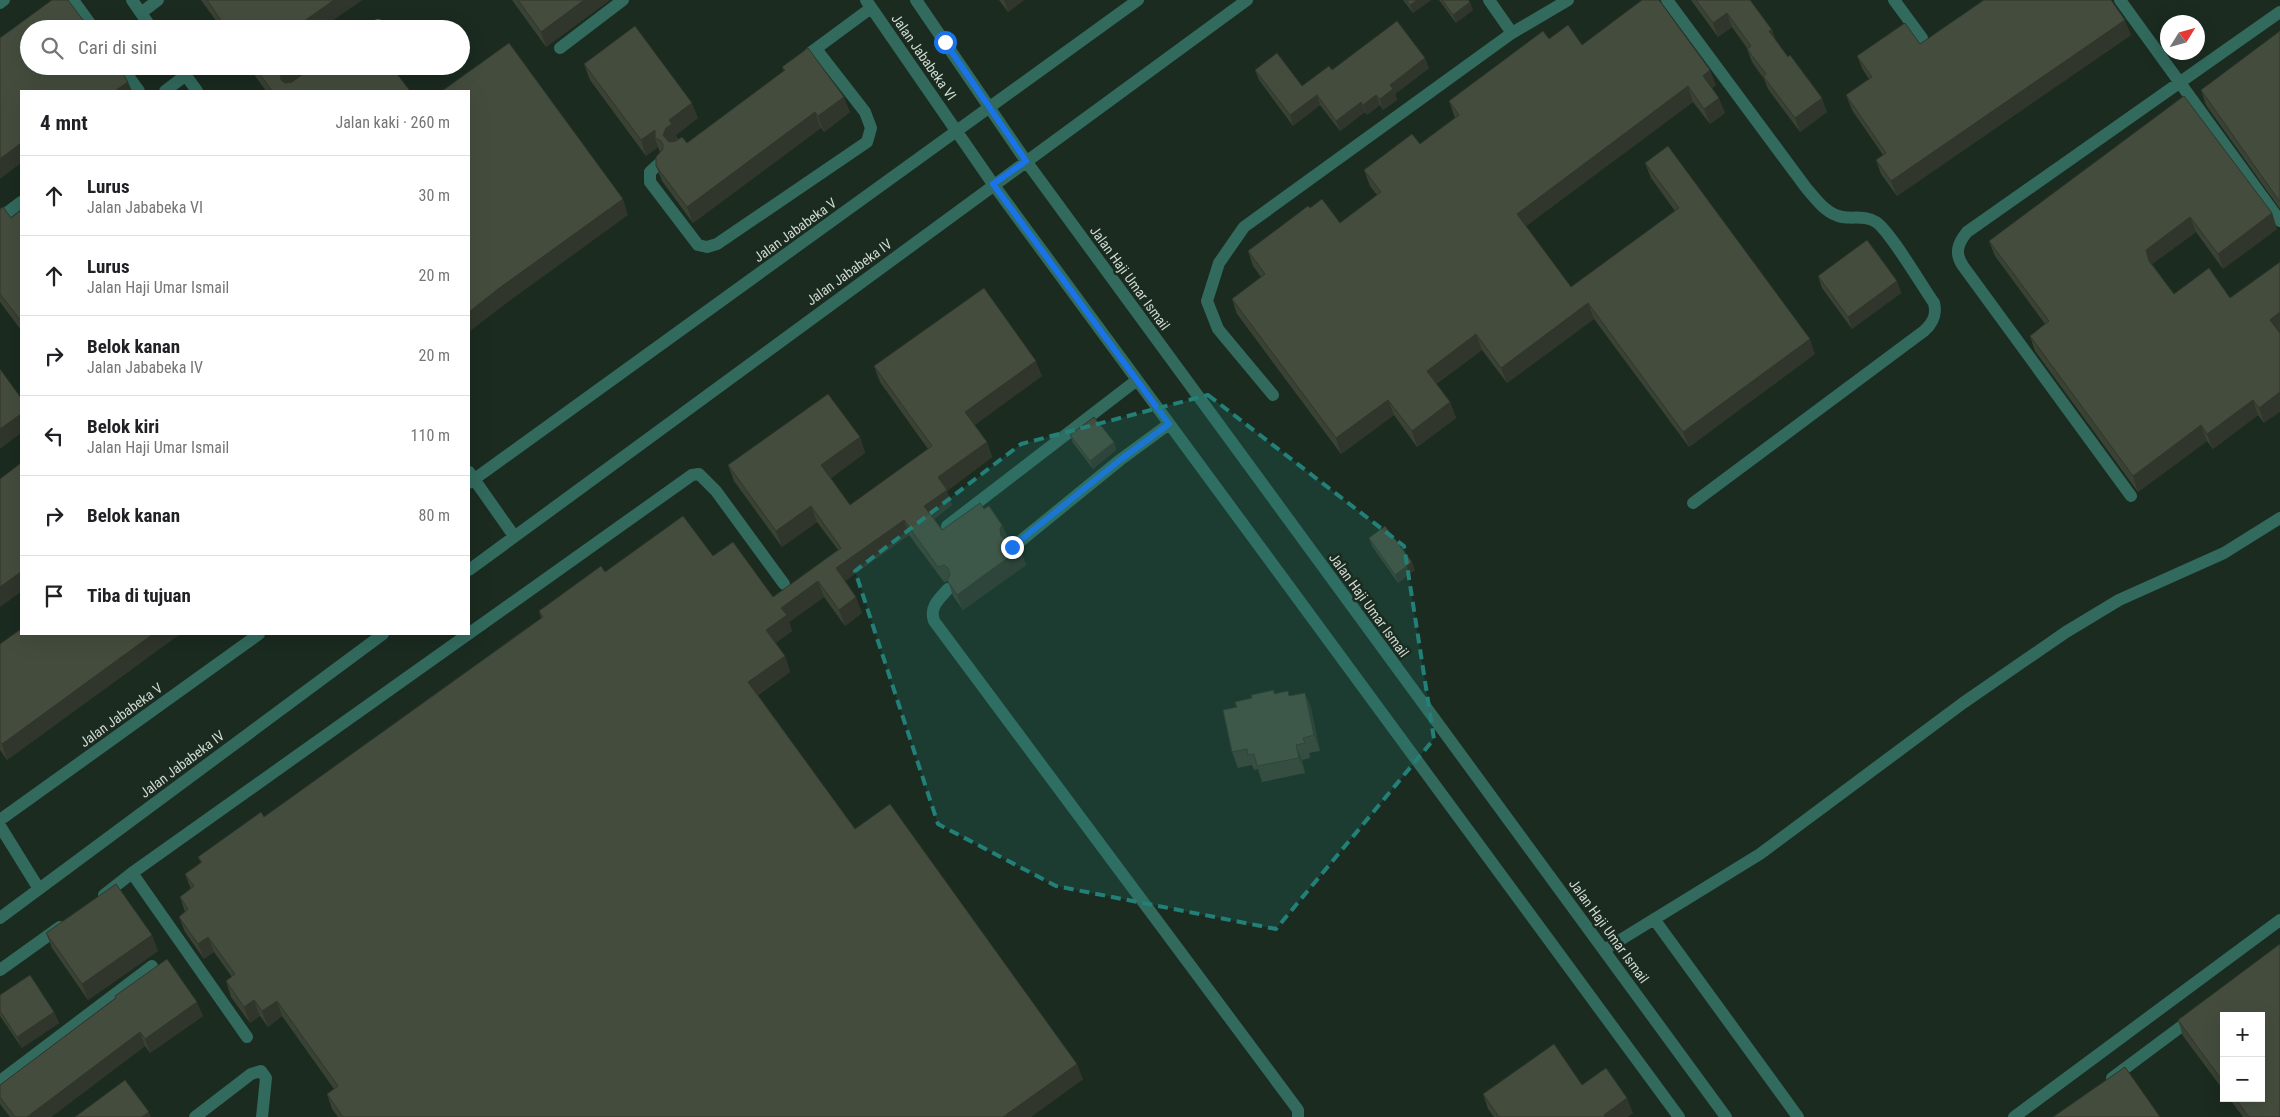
<!DOCTYPE html>
<html lang="id">
<head>
<meta charset="utf-8">
<style>
  :root { --surface:#fff; --page:#f2f2f2; --text:#202124; --muted:#757577; --line:#e0e0e0 }
  body { margin:0; font-family:"Roboto Condensed",sans-serif; background:var(--page); color:var(--text) }
  .controls { position:absolute; right:15px; bottom:15px; display:grid; overflow:hidden; border-radius:0px; box-shadow:0 5px 20px #0002 }
  .controls button { width:45px; height:45px; display:grid; place-items:center; padding:0; border:0; border-bottom:1px solid var(--line); background:var(--surface); color:var(--text); font:25px sans-serif }
  .compass { position:absolute; left:2160px; top:15px; width:45px; height:45px; border-radius:50%; background:var(--surface); box-shadow:0 5px 20px #0002; rotate:53deg }
  .stop { position:absolute; width:15px; height:15px; margin:-11px; border:4px solid #1a73e8; border-radius:50%; background:#fff }
  .stop.end { background:#1a73e8; border-color:#fff; box-shadow:0 1px 5px #0008 }
  .list { margin:0; padding:0; list-style:none }
  h2 { display:flex; justify-content:space-between; align-items:center; height:65px; margin:0; padding:0 20px; font-size:21px }
  h2 small { font-size:16px; font-weight:400; color:var(--muted) }
  .list li { display:grid; grid-template-columns:32px 1fr auto; gap:15px; align-items:center; box-sizing:border-box; height:80px; padding:0 20px; border-top:1px solid var(--line) }
  .list b { display:block; font-size:19px; white-space:nowrap }
  .list p { margin:0; font-size:16px; white-space:nowrap; color:var(--muted) }
  .list em { font-size:16px; font-style:normal; color:var(--muted) }
  .icon { flex:none; width:28px; height:28px; fill:none; stroke:currentColor; stroke-width:2; stroke-linecap:round; stroke-linejoin:round }
  .map { position:relative; flex:none; width:2280px; height:1117px; overflow:hidden }
  .search { position:absolute; background:var(--surface); box-shadow:0 5px 20px #0002; left:20px; top:20px; width:450px; height:55px; display:flex; align-items:center; gap:12px; box-sizing:border-box; padding:0 18px; border-radius:28px; color:var(--muted); font-size:19px }
  .panel { position:absolute; background:var(--surface); box-shadow:0 5px 20px #0002; left:20px; top:90px; width:450px; height:545px; border-radius:0px }
  .map>svg:first-child { display:block }
  .lines { fill:none; stroke-linecap:round; stroke-linejoin:round }
  .minor { stroke:#326a5e; stroke-width:12 }
  .wall { fill:#3a4234 }
  .shaded-wall { fill:#30362b }
  .building { fill:#444d3d; stroke:#30362b }
  .route { stroke:#1a73e8; stroke-width:6 }
  .marked { fill:#228078; fill-opacity:0.2; stroke:#228078; stroke-width:4; stroke-dasharray:10 6; stroke-linejoin:round }
  .labels { text-anchor:middle; dominant-baseline:central; stroke-width:5; stroke-linejoin:round; paint-order:stroke }
  .street-label { font-size:14px; fill:#cfd9d2; stroke:#1b2b20 }
</style>
</head>
<body>
<div class="map">
<svg width="2280" height="1117" viewBox="0 0 2280 1117">
  <rect width="100%" height="100%" fill="#1b2b20"/>
  <g class="lines">
    <path class="minor" d="M 73,0 L 94,29
      M 132,0 L 152,29
      M 866,0 L 993,184 L 1679,1117
      M 916,0 L 1026,161 L 1726,1117
      M 1667,0 L 1807,189 C 1817,200 1826,214 1842,217 C 1854,219 1865,215 1876,222 C 1890,231 1922,286 1934,303 C 1937,315 1933,323 1924,331 L 1693,503
      M 1894,0 L 1922,38
      M 2120,0 L 2280,221
      M 0,3 L 4,0
      M 141,13 L 158,0
      M 373,29 L 378,25
      M 1512,33 L 1568,0
      M 560,48 L 623,0
      M 810,53 L 871,8
      M 121,66 L 139,91
      M 179,66 L 197,91
      M 165,91 L 186,75
      M 661,162 L 650,172 L 650,182 L 698,245 L 707,247 L 717,244 L 867,142 L 871,128 L 865,112 L 816,49
      M 0,218 L 21,202
      M 1273,395 L 1218,329 L 1207,301 L 1219,263 L 1244,227 L 1512,33 L 1489,0
      M 469,472 L 514,536
      M 469,483 L 1138,0
      M 2131,496 L 1963,266 C 1954,253 1958,243 1967,232 L 2280,12
      M 947,526 L 1137,380
      M 1013,547 L 1120,460 L 1169,424
      M 469,570 L 1247,0
      M 948,589 C 939,599 929,607 934,621 L 1298,1110 L 1298,1117
      M 0,820 L 259,634
      M 0,826 L 39,889
      M 132,873 L 692,475 L 699,474 L 716,491 L 784,584
      M 104,895 L 132,873 L 247,1037
      M 0,918 L 383,634
      M 1654,919 L 1798,1117
      M 1604,950 L 1760,854 L 1963,703 L 2066,632 L 2119,600 L 2224,553 L 2280,518
      M 0,970 L 60,927
      M 2112,1078 L 2194,1017
      M 0,1081 L 152,966
      M 195,1117 L 251,1074 L 261,1071 L 266,1078 L 262,1117
      M 2014,1117 L 2280,920"/>
  </g>
  <path class="wall" d="M 201,0 L 362,0 L 320,29 L 222,29 Z
    M 512,0 L 610,0 L 546,47 Z
    M 999,0 L 1024,0 L 1008,12 Z
    M 1403,0 L 1431,0 L 1413,13 Z
    M 1439,0 L 1468,0 L 1473,10 L 1456,23 Z
    M 1691,0 L 1750,0 L 1772,30 L 1775,39 L 1827,112 L 1800,132 L 1768,89 L 1764,79 L 1752,62 L 1747,49 L 1747,48 L 1732,27 L 1718,37 Z
    M 2280,31 L 2280,209 L 2206,105 L 2201,90 Z
    M 2131,35 L 1897,196 L 1881,174 L 1876,160 L 1883,155 L 1852,110 L 1846,95 L 1869,79 L 1863,70 L 1857,56 L 1920,44 Z
    M 1549,39 L 1582,45 L 1716,85 L 1712,88 L 1725,113 L 1710,124 L 1693,102 L 1526,226 L 1571,287 L 1675,211 L 1651,178 L 1645,163 L 1815,354 L 1689,447 L 1594,319 L 1507,383 L 1482,350 L 1436,384 L 1450,402 L 1456,418 L 1417,447 L 1394,415 L 1341,454 L 1237,314 L 1232,299 L 1261,277 L 1253,266 L 1248,251 L 1310,208 L 1340,223 L 1377,195 L 1370,186 L 1364,170 L 1420,144 L 1455,118 L 1449,101 Z
    M 584,64 L 698,118 L 676,135 L 678,139 L 687,143 L 784,71 L 782,67 L 850,112 L 824,132 L 821,128 L 693,223 L 662,181 L 656,166 L 660,152 L 658,147 L 646,156 L 590,80 Z
    M 248,66 L 296,66 L 300,75 L 293,81 L 410,91 L 266,91 Z
    M 1429,68 L 1395,94 L 1397,100 L 1383,110 L 1380,105 L 1367,115 L 1365,112 L 1340,131 L 1320,105 L 1293,126 L 1259,80 L 1255,70 L 1302,86 L 1332,70 Z
    M 2184,96 L 2272,213 L 2277,229 L 2223,269 L 2196,232 L 2152,264 L 2174,294 L 2230,298 L 2279,332 L 2264,423 L 2258,415 L 2213,449 L 2207,441 L 2138,492 L 2035,351 L 2030,336 L 2045,324 L 1995,256 L 1989,241 Z
    M 0,209 L 11,218 L 21,210 L 21,330 L 0,302 Z
    M 1818,276 L 1897,281 L 1901,293 L 1852,329 L 1822,288 Z
    M 874,366 L 1042,376 L 974,425 L 987,442 L 992,457 L 947,491 L 952,505 L 934,519 L 942,530 L 984,509 L 1002,525 L 1008,539 L 1020,549 L 1026,565 L 963,610 L 953,596 L 948,581 L 944,582 L 909,535 L 845,581 L 862,613 L 845,626 L 824,597 L 789,622 L 792,631 L 775,643 L 785,656 L 790,672 L 758,695 L 855,829 L 1083,1079 L 1031,1117 L 338,1117 L 332,1109 L 327,1094 L 334,1089 L 282,1016 L 268,1027 L 260,1016 L 250,1023 L 231,997 L 226,981 L 232,977 L 214,952 L 204,959 L 185,932 L 179,917 L 185,912 L 180,897 L 191,889 L 185,874 L 201,863 L 198,857 L 264,817 L 541,618 L 539,611 L 605,572 L 713,556 L 773,597 L 838,550 L 817,522 L 782,547 L 734,481 L 728,465 L 860,437 L 865,453 L 831,478 L 850,505 L 928,449 L 880,382 Z
    M 1070,435 L 1114,442 L 1116,450 L 1093,469 L 1073,443 Z
    M 1369,538 L 1415,570 L 1398,583 L 1372,546 Z
    M 21,634 L 180,634 L 7,760 L 0,750 L 0,644 Z
    M 1275,693 L 1289,696 L 1305,693 L 1311,708 L 1320,751 L 1309,753 L 1310,758 L 1302,760 L 1305,773 L 1262,782 L 1258,769 L 1254,770 L 1252,765 L 1238,768 L 1232,752 L 1237,707 Z
    M 46,933 L 158,951 L 88,1000 L 52,948 Z
    M 2280,944 L 2280,1117 L 2243,1117 L 2229,1098 L 2261,1098 L 2261,1016 L 2224,1016 L 2224,1091 L 2183,1036 L 2178,1020 Z
    M 0,995 L 54,1012 L 59,1023 L 22,1048 L 0,1016 Z
    M 115,998 L 203,1016 L 150,1053 L 145,1046 L 51,1117 L 10,1117 L 0,1104 L 0,1085 Z
    M 1582,1085 L 1633,1113 L 1627,1117 L 1494,1117 L 1488,1109 L 1483,1094 Z"/>
  <path class="shaded-wall" d="M 334,0 L 362,0 L 320,29 L 293,29 Z
    M 584,0 L 610,0 L 546,47 L 541,32 Z
    M 1004,0 L 1024,0 L 1008,12 Z
    M 1417,0 L 1431,0 L 1413,13 L 1410,5 Z
    M 1470,2 L 1473,10 L 1456,23 L 1453,15 Z
    M 1727,13 L 1732,27 L 1718,37 L 1713,23 Z
    M 2125,20 L 2131,35 L 1897,196 L 1891,181 Z
    M 1772,30 L 1777,43 L 1769,31 Z
    M 1425,58 L 1429,68 L 1395,94 L 1397,100 L 1383,110 L 1380,99 L 1390,85 Z
    M 287,66 L 296,66 L 300,75 L 286,88 L 281,80 L 280,72 Z
    M 1710,70 L 1716,85 L 1709,91 L 1703,76 Z
    M 128,82 L 132,91 L 115,91 Z
    M 1688,86 L 1693,102 L 1522,229 L 1517,214 Z
    M 1317,95 L 1320,105 L 1293,126 L 1290,115 Z
    M 1376,95 L 1380,105 L 1367,115 L 1363,105 Z
    M 844,97 L 850,112 L 824,132 L 818,116 Z
    M 1719,98 L 1725,113 L 1710,124 L 1704,109 Z
    M 1822,98 L 1827,112 L 1800,132 L 1795,118 Z
    M 1361,102 L 1365,112 L 1340,131 L 1336,121 Z
    M 692,103 L 698,118 L 676,135 L 678,139 L 669,150 L 663,135 L 669,120 Z
    M 815,112 L 821,128 L 693,223 L 687,207 Z
    M 655,130 L 655,138 L 658,147 L 646,156 L 641,140 Z
    M 21,143 L 21,163 L 0,179 L 0,159 Z
    M 623,199 L 628,215 L 504,305 L 469,332 L 469,312 L 498,289 Z
    M 2272,213 L 2277,229 L 2223,269 L 2218,254 Z
    M 2190,217 L 2196,232 L 2151,265 L 2155,276 L 2146,250 Z
    M 1897,281 L 1901,293 L 1852,329 L 1848,317 Z
    M 1588,303 L 1594,319 L 1507,383 L 1501,368 Z
    M 2280,312 L 2280,331 L 2275,335 L 2270,320 Z
    M 1476,334 L 1482,350 L 1432,386 L 1427,371 Z
    M 1810,339 L 1815,354 L 1689,447 L 1683,432 Z
    M 1036,361 L 1042,376 L 971,428 L 965,412 Z
    M 2280,392 L 2280,412 L 2264,423 L 2259,408 Z
    M 1388,400 L 1394,415 L 1341,454 L 1336,438 Z
    M 2253,400 L 2258,415 L 2213,449 L 2207,434 Z
    M 1450,402 L 1456,418 L 1417,447 L 1412,431 Z
    M 21,414 L 21,433 L 0,449 L 0,429 Z
    M 2201,425 L 2207,441 L 2138,492 L 2133,476 Z
    M 860,437 L 865,453 L 827,481 L 821,465 Z
    M 987,442 L 992,457 L 947,491 L 952,505 L 930,521 L 924,506 L 938,477 Z
    M 1114,442 L 1116,450 L 1093,469 L 1090,461 Z
    M 811,506 L 817,522 L 782,547 L 776,531 Z
    M 904,520 L 909,535 L 841,584 L 836,568 Z
    M 1002,525 L 1008,540 L 1005,545 L 1001,536 L 1000,529 Z
    M 1020,549 L 1026,565 L 963,610 L 957,595 Z
    M 1412,562 L 1415,570 L 1398,583 L 1395,575 Z
    M 21,572 L 21,592 L 0,607 L 0,587 Z
    M 818,581 L 824,597 L 789,622 L 792,631 L 772,646 L 766,630 L 781,608 Z
    M 856,597 L 862,613 L 845,626 L 839,610 Z
    M 153,634 L 180,634 L 7,760 L 2,744 Z
    M 785,656 L 790,672 L 754,697 L 748,682 Z
    M 1305,693 L 1311,708 L 1320,751 L 1314,735 Z
    M 1296,745 L 1302,760 L 1305,773 L 1299,758 Z
    M 152,935 L 158,951 L 88,1000 L 82,984 Z
    M 208,937 L 214,952 L 204,959 L 198,944 Z
    M 254,1000 L 260,1016 L 250,1023 L 244,1007 Z
    M 277,1001 L 282,1016 L 268,1027 L 262,1011 Z
    M 197,1002 L 203,1016 L 150,1053 L 145,1039 Z
    M 54,1012 L 59,1023 L 22,1048 L 17,1037 Z
    M 140,1032 L 145,1046 L 51,1117 L 27,1117 Z
    M 1077,1064 L 1083,1079 L 1031,1117 L 1003,1117 Z
    M 1627,1098 L 1633,1113 L 1627,1117 L 1604,1117 L 1604,1115 Z
    M 149,1112 L 151,1117 L 142,1117 Z"/>
  <path class="building" d="M 52,0 L 68,0 L 82,19 L 87,22 L 92,29 L 29,29 L 29,66 L 118,66 L 128,82 L 115,91 L 21,91 L 21,143 L 0,159 L 0,38 Z
    M 207,0 L 334,0 L 293,29 L 227,29 Z
    M 518,0 L 584,0 L 541,32 Z
    M 1406,0 L 1417,0 L 1410,5 Z
    M 1442,0 L 1468,0 L 1470,2 L 1453,15 Z
    M 1642,0 L 1659,0 L 1710,70 L 1703,76 L 1719,98 L 1704,109 L 1688,86 L 1517,214 L 1571,287 L 1679,208 L 1645,163 L 1668,146 L 1810,339 L 1683,432 L 1588,303 L 1501,368 L 1476,334 L 1427,371 L 1450,402 L 1412,431 L 1388,400 L 1336,438 L 1232,299 L 1265,274 L 1248,251 L 1308,206 L 1310,208 L 1322,199 L 1340,223 L 1381,192 L 1364,170 L 1412,134 L 1420,144 L 1459,115 L 1449,101 L 1543,31 L 1549,39 L 1568,25 L 1582,45 Z
    M 1696,0 L 1750,0 L 1772,30 L 1769,31 L 1788,57 L 1790,55 L 1822,98 L 1795,118 L 1763,76 L 1766,74 L 1747,49 L 1751,46 L 1727,13 L 1713,23 Z
    M 1984,0 L 2111,0 L 2125,20 L 1891,181 L 1876,160 L 1886,153 L 1846,95 L 1872,77 L 1857,56 L 1905,23 L 1920,44 Z
    M 1397,21 L 1425,58 L 1390,85 L 1393,89 L 1380,99 L 1376,95 L 1363,105 L 1361,102 L 1336,121 L 1317,95 L 1290,115 L 1255,70 L 1277,53 L 1302,86 L 1329,66 L 1332,70 Z
    M 635,26 L 692,103 L 669,120 L 672,124 L 666,128 L 663,135 L 669,142 L 676,141 L 682,137 L 687,143 L 785,70 L 782,67 L 808,48 L 844,97 L 818,116 L 815,112 L 687,207 L 656,166 L 656,157 L 663,149 L 663,145 L 661,141 L 655,138 L 655,130 L 641,140 L 584,64 Z
    M 2280,31 L 2280,202 L 2201,90 Z
    M 509,43 L 623,199 L 498,289 L 469,312 L 469,91 L 442,91 Z
    M 254,66 L 287,66 L 280,72 L 281,80 L 285,83 L 292,82 L 314,66 L 391,66 L 410,91 L 272,91 Z
    M 2184,96 L 2272,213 L 2218,254 L 2190,217 L 2146,250 L 2149,261 L 2174,294 L 2209,268 L 2230,298 L 2280,262 L 2280,312 L 2270,320 L 2280,333 L 2280,392 L 2259,408 L 2253,400 L 2207,434 L 2201,425 L 2133,476 L 2030,336 L 2049,321 L 1989,241 Z
    M 3,207 L 11,218 L 21,210 L 21,321 L 0,294 L 0,209 Z
    M 1867,240 L 1897,281 L 1848,317 L 1818,276 Z
    M 984,288 L 1036,361 L 965,412 L 987,442 L 938,477 L 947,490 L 924,506 L 942,530 L 980,503 L 984,509 L 989,506 L 1002,525 L 1000,529 L 1001,536 L 1005,539 L 1012,538 L 1020,549 L 957,595 L 947,580 L 950,575 L 948,568 L 944,565 L 938,567 L 904,520 L 836,568 L 856,597 L 839,610 L 818,581 L 781,608 L 787,615 L 766,630 L 785,656 L 748,682 L 855,829 L 890,804 L 1077,1064 L 1003,1117 L 343,1117 L 327,1094 L 338,1086 L 277,1001 L 262,1011 L 254,1000 L 244,1007 L 226,981 L 235,974 L 208,937 L 198,944 L 179,917 L 188,909 L 180,897 L 194,886 L 185,874 L 202,862 L 198,857 L 261,812 L 264,817 L 543,617 L 539,611 L 601,566 L 605,572 L 683,516 L 713,556 L 733,542 L 773,597 L 841,548 L 811,506 L 776,531 L 728,465 L 828,394 L 860,437 L 821,465 L 850,505 L 932,446 L 874,366 Z
    M 0,369 L 21,398 L 21,414 L 0,429 Z
    M 1094,417 L 1114,442 L 1090,461 L 1070,435 Z
    M 21,463 L 21,572 L 0,587 L 0,479 Z
    M 1385,526 L 1412,562 L 1395,575 L 1369,538 Z
    M 21,629 L 21,634 L 153,634 L 2,744 L 0,742 L 0,644 Z
    M 1274,690 L 1274,694 L 1288,691 L 1289,696 L 1305,693 L 1314,735 L 1303,738 L 1305,743 L 1296,745 L 1299,758 L 1257,766 L 1254,754 L 1248,755 L 1247,749 L 1232,752 L 1223,710 L 1237,707 L 1235,702 L 1252,698 L 1251,695 Z
    M 116,884 L 152,935 L 82,984 L 46,933 Z
    M 2280,944 L 2280,1117 L 2249,1117 L 2235,1098 L 2261,1098 L 2261,1016 L 2224,1016 L 2224,1083 L 2178,1020 Z
    M 167,959 L 197,1002 L 145,1039 L 140,1032 L 27,1117 L 15,1117 L 0,1097 L 0,1085 L 116,998 L 115,996 Z
    M 30,975 L 54,1012 L 17,1037 L 0,1011 L 0,995 Z
    M 1554,1044 L 1582,1085 L 1606,1068 L 1627,1098 L 1604,1115 L 1605,1117 L 1499,1117 L 1483,1094 Z
    M 2125,1067 L 2160,1117 L 2053,1117 Z
    M 125,1080 L 149,1112 L 142,1117 L 75,1117 Z"/>
  <g class="lines">
    <path class="route" d="M 945,42 L 1026,161 L 993,184 L 1169,424 L 1120,460 L 1012,547"/>
  </g>
  <path class="marked" d="M 1208,395 L 1404,546 L 1434,739 L 1276,929 L 1056,886 L 938,824 L 855,571 L 1021,444 Z"/>
  <g class="labels">
    <g class="street-label">
      <text transform="translate(924 57) rotate(55)">Jalan Jababeka VI</text>
      <text transform="translate(795 230) rotate(-36)">Jalan Jababeka V</text>
      <text transform="translate(849 272) rotate(-36)">Jalan Jababeka IV</text>
      <text transform="translate(1130 278) rotate(54)">Jalan Haji Umar Ismail</text>
      <text transform="translate(1369 605) rotate(54)">Jalan Haji Umar Ismail</text>
      <text transform="translate(121 715) rotate(-36)">Jalan Jababeka V</text>
      <text transform="translate(182 764) rotate(-37)">Jalan Jababeka IV</text>
      <text transform="translate(1609 931) rotate(54)">Jalan Haji Umar Ismail</text>
    </g>
  </g>
</svg>
<div class="controls">
<button>+</button>
<button>−</button>
</div>
<svg class="compass" viewBox="-18 -18 36 36"><path d="M0-13l5 13h-10z" fill="#e53935"/><path d="M0 13l5-13h-10z" fill="#757577"/></svg>
<div class="stop" style="left:945px;top:42px"></div>
<div class="stop end" style="left:1012px;top:547px"></div>
<div class="search"><svg class="icon" aria-label="search" viewBox="0 0 24 24"><circle cx="10" cy="10" r="6"/><path d="M15 15l6 6"/></svg>Cari di sini</div>
<section class="panel">
<h2>4 mnt<small>Jalan kaki · 260 m</small></h2>
<ul class="list">
<li><svg class="icon" aria-label="ahead" viewBox="0 0 24 24"><path d="M12 20V5M6 11l6-6 6 6"/></svg><div><b>Lurus</b><p>Jalan Jababeka VI</p></div><em>30 m</em></li>
<li><svg class="icon" aria-label="ahead" viewBox="0 0 24 24"><path d="M12 20V5M6 11l6-6 6 6"/></svg><div><b>Lurus</b><p>Jalan Haji Umar Ismail</p></div><em>20 m</em></li>
<li><svg class="icon" aria-label="right" viewBox="0 0 24 24"><path d="M7 20v-9h11M14 6l5 5-5 5"/></svg><div><b>Belok kanan</b><p>Jalan Jababeka IV</p></div><em>20 m</em></li>
<li><svg class="icon" aria-label="left" viewBox="0 0 24 24"><path d="M17 20v-9H6M10 6l-5 5 5 5"/></svg><div><b>Belok kiri</b><p>Jalan Haji Umar Ismail</p></div><em>110 m</em></li>
<li><svg class="icon" aria-label="right" viewBox="0 0 24 24"><path d="M7 20v-9h11M14 6l5 5-5 5"/></svg><div><b>Belok kanan</b></div><em>80 m</em></li>
<li><svg class="icon" aria-label="arrive" viewBox="0 0 24 24"><path d="M6 21V4h12l-3 4 3 4H6"/></svg><div><b>Tiba di tujuan</b></div></li>
</ul>
</section>
</div>
</body>
</html>
